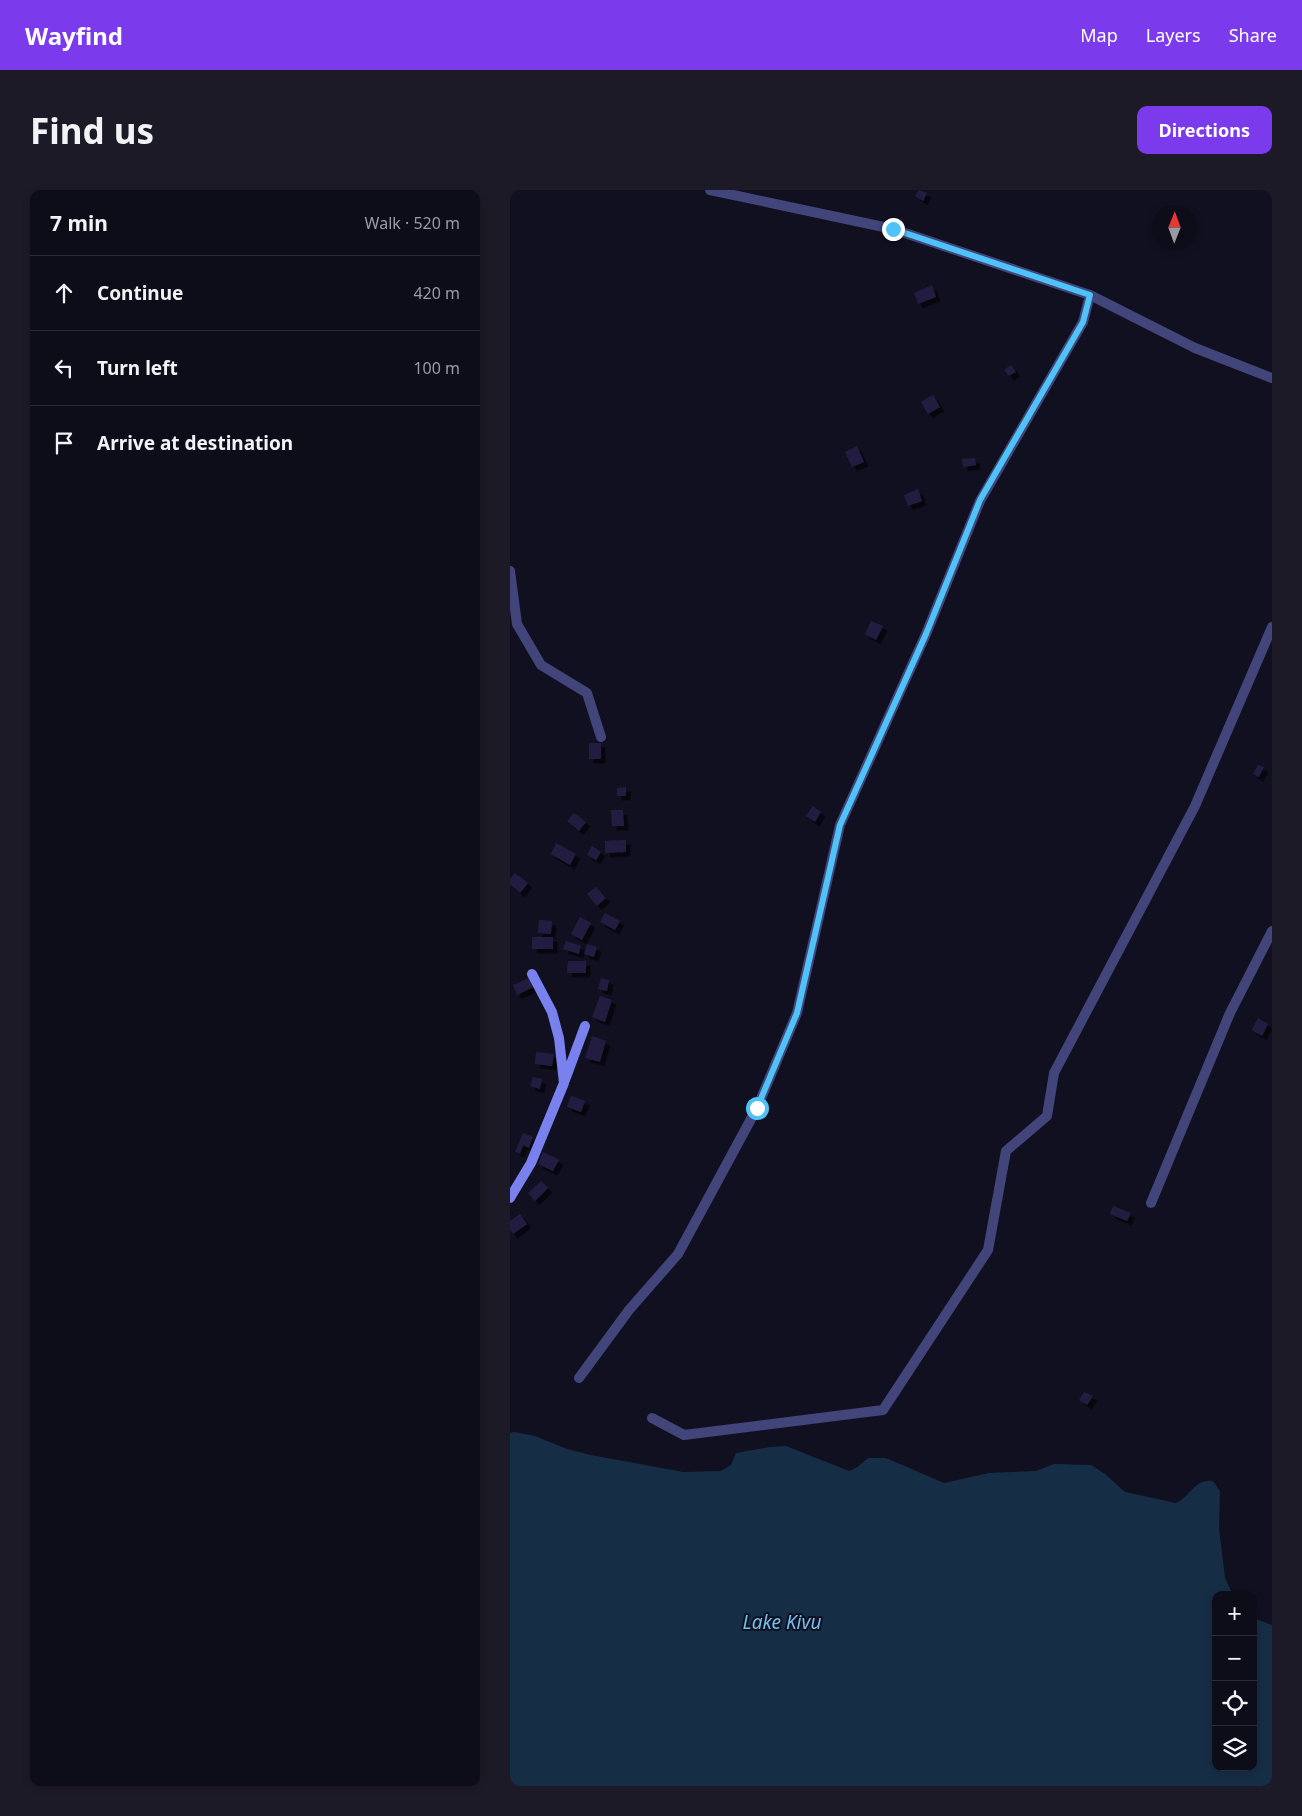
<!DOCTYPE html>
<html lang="en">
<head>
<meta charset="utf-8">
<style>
  :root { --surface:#0d0c19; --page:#1b1a26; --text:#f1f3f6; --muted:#9a9ba2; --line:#2d2c38; --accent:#7c3aed }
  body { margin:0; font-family:"Noto Sans",sans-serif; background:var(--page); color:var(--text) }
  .controls { position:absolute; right:15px; bottom:15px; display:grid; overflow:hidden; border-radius:10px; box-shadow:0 2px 8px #0003 }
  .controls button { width:45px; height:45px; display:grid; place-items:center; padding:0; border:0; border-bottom:1px solid var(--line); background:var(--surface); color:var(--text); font:25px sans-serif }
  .compass { position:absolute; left:642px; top:15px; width:45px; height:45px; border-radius:50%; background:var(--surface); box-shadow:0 2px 8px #0003; rotate:1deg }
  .stop { position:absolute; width:15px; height:15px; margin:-11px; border:4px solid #4fc3f7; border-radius:50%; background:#fff }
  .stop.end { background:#4fc3f7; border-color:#fff; box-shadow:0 1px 5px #0008 }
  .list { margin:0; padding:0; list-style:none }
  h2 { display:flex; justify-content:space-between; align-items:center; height:65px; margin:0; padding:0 20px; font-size:21px }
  h2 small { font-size:16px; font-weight:400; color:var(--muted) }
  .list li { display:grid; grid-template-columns:32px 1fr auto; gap:15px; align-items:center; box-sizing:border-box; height:75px; padding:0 20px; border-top:1px solid var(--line) }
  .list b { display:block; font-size:19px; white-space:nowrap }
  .list em { font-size:16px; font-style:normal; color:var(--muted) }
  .icon { flex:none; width:28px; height:28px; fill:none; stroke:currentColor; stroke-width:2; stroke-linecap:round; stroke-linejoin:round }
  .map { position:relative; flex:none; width:762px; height:1596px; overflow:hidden; border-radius:10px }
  header { display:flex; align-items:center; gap:30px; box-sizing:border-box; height:70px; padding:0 25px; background:var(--accent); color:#fff }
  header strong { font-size:24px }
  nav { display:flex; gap:28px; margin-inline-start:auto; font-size:18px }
  .intro { display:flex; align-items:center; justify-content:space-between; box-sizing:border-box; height:120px; padding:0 30px }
  h1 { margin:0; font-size:35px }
  .button { padding:12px 22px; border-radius:10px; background:var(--accent); color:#fff; font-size:18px; font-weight:700 }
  main { display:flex; gap:30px; padding:0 30px }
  aside { flex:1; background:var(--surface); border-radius:10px; box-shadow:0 2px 8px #0003 }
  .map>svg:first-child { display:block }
  .water { fill:#162d46 }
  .building { fill:#221f40; filter:url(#shadow) }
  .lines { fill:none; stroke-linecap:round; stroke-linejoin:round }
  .street { stroke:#41457a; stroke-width:10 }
  .secondary { stroke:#7881ee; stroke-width:10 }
  .route { stroke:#4fc3f7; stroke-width:6 }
  .labels { text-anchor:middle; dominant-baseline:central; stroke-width:4; stroke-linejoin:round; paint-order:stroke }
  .water-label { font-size:19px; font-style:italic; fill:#70c0ed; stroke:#111021 }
</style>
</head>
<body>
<header>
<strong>Wayfind</strong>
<nav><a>Map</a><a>Layers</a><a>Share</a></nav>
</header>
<div class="intro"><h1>Find us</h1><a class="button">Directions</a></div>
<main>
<aside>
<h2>7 min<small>Walk · 520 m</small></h2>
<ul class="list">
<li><svg class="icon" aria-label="ahead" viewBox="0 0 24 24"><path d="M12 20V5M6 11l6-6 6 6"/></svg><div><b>Continue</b></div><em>420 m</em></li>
<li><svg class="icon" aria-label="left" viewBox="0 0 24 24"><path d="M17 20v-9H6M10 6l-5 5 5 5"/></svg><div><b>Turn left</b></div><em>100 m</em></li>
<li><svg class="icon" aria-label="arrive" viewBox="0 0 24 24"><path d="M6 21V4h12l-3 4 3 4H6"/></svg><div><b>Arrive at destination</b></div></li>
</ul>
</aside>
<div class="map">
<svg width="762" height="1596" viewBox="0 0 762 1596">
  <defs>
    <filter id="shadow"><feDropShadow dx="4.5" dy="4.5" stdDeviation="0" flood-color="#0009"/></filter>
  </defs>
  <rect width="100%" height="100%" fill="#111021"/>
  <path class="water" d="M 4,1242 L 25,1246 L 57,1259 L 81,1265 L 173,1282 L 211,1281 L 221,1275 L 226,1263 L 260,1257 L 276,1256 L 339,1281 L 346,1278 L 358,1268 L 376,1268 L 434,1293 L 479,1283 L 526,1281 L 544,1274 L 581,1275 L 595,1284 L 615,1302 L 666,1313 C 681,1306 685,1288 703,1291 L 710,1301 L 709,1338 L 715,1388 L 723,1405 L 706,1405 L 706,1577 L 743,1577 L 743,1428 L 762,1435 L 762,1596 L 0,1596 L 0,1243 Z"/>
  <path class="building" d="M 409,0 L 417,3 L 413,11 L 405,6 Z
    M 422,95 L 426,107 L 408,114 L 404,103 Z
    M 501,175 L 506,182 L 499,186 L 494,180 Z
    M 423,205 L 430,217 L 418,224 L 411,212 Z
    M 347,256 L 354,272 L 342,277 L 335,262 Z
    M 465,268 L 466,275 L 453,277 L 452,269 Z
    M 408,299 L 412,311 L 398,316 L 394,305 Z
    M 361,431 L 373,436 L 366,450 L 355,444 Z
    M 79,553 L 91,553 L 91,569 L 79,569 Z
    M 748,575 L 754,577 L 749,587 L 743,584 Z
    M 116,597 L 116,606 L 107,606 L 107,598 Z
    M 303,616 L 311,622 L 305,632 L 296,626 Z
    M 101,620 L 113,620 L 114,636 L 102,636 Z
    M 64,623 L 76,632 L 69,641 L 57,631 Z
    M 116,650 L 116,662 L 95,663 L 95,651 Z
    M 46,653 L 66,664 L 60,675 L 41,664 Z
    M 82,656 L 91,662 L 86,670 L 77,665 Z
    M 5,683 L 18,693 L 10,703 L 0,694 L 0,689 Z
    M 86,697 L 96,708 L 87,716 L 77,704 Z
    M 95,723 L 110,731 L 105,740 L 90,732 Z
    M 70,727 L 81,733 L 72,750 L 61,744 Z
    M 29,730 L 42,731 L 41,744 L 28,743 Z
    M 22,747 L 43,747 L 43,759 L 22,759 Z
    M 56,751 L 71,756 L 69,764 L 53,759 Z
    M 77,754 L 87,757 L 84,767 L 74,764 Z
    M 58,771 L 76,771 L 76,783 L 57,783 Z
    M 19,788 L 23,797 L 7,805 L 3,795 Z
    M 91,788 L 99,790 L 97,801 L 88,799 Z
    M 90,806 L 102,810 L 95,832 L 82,827 Z
    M 748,828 L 758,834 L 752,846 L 742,840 Z
    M 82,846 L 96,851 L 90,872 L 75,868 Z
    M 26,862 L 44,864 L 42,876 L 25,874 Z
    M 23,887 L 32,889 L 30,899 L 20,896 Z
    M 61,906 L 75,911 L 71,922 L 57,917 Z
    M 13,943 L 23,947 L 19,958 L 13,955 L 10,963 L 5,962 Z
    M 33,962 L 49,970 L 43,981 L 28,974 Z
    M 31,991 L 38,998 L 25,1011 L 18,1003 Z
    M 603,1016 L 621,1023 L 617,1031 L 600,1024 Z
    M 10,1024 L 17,1034 L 3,1044 L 0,1040 L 0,1031 Z
    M 574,1202 L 583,1206 L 577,1215 L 569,1210 Z"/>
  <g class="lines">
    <path class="street" d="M 200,0 L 383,39 L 580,105 L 685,158 L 762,188
      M 0,381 L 7,434 L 31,475 L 77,503 L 91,547
      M 641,1013 L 720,823 L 762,741
      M 69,1188 L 119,1120 L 168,1064 L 247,918 L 287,823 L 330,635 L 416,444 L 470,311 L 573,132 L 580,105
      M 142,1228 L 174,1245 L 373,1220 L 478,1060 L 496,961 L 537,926 L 544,883 L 685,616 L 762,437"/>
    <path class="secondary" d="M 55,890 L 75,836
      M 0,1008 L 21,973 L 54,893 L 49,848 L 42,822 L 22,784"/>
  </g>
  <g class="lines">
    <path class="route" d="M 247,918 L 287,823 L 330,635 L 416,444 L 470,310 L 573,132 L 580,105 L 383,39"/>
  </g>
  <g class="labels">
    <g class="water-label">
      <text x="272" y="1432">Lake Kivu</text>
    </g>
  </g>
</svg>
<div class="controls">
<button>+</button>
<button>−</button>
<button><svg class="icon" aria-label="locate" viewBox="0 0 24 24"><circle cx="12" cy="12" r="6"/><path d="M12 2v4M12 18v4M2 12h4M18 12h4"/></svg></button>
<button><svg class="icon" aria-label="layers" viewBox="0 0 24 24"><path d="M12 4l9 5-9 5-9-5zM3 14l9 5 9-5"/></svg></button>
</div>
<svg class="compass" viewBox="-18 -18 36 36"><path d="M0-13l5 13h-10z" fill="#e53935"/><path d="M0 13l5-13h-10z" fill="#9a9ba2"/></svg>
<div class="stop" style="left:247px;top:918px"></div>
<div class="stop end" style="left:383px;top:39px"></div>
</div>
</main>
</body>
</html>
